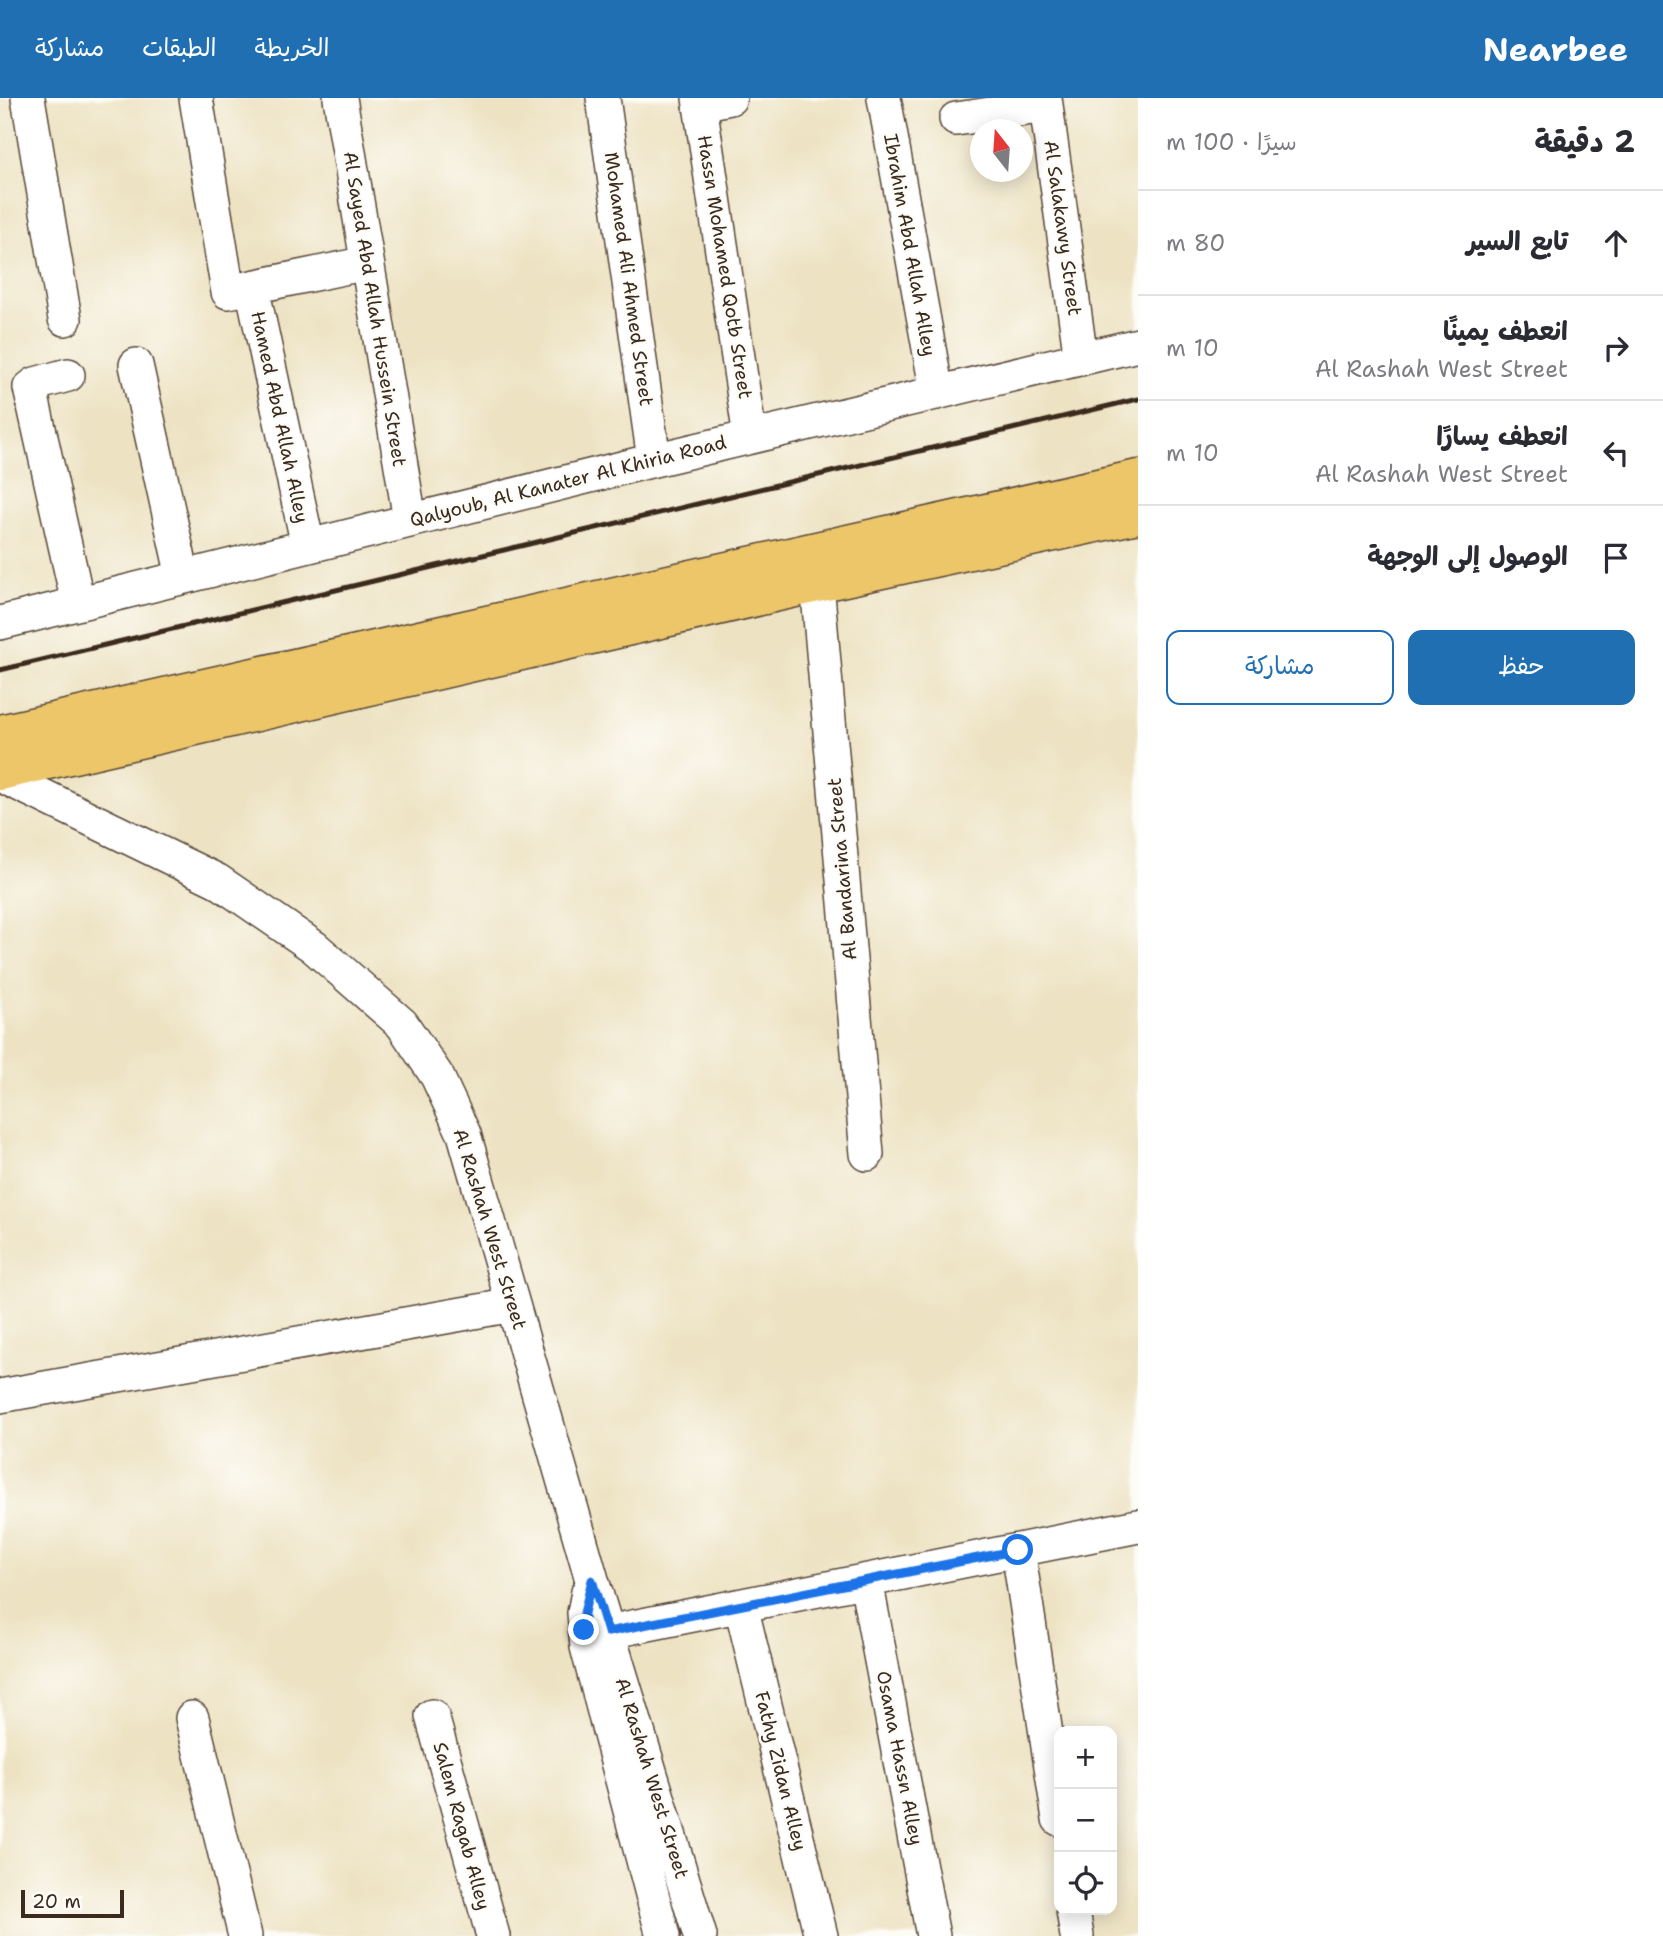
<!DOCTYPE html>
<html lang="ar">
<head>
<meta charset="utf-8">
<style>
  :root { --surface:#fff; --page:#f2f2f3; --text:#2b2b33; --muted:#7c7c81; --line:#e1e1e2; --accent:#1f6fb2 }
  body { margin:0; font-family:"Shantell Sans","Playpen Sans Arabic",sans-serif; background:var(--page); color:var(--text); direction:rtl }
  .controls { position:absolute; right:21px; bottom:21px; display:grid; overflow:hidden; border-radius:14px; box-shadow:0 4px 18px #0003 }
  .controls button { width:63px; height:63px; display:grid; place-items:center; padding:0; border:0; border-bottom:2px solid var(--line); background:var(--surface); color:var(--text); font:35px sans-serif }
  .compass { position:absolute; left:970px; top:21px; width:63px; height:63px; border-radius:50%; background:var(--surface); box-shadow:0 4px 18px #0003; rotate:343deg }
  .scale { position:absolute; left:21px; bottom:18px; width:103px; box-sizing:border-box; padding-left:7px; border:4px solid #3b2a1e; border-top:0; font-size:19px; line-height:24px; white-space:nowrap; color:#3b2a1e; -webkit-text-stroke:5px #fdfcf7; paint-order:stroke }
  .stop { position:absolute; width:21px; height:21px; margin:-16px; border:5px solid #1a73e8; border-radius:50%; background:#fff }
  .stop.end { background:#1a73e8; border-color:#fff; box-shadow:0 2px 7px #0008 }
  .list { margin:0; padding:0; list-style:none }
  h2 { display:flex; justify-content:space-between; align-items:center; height:91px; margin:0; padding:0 28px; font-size:30px }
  h2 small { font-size:23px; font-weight:400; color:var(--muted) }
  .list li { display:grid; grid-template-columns:46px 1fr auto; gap:21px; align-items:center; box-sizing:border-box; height:105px; padding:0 28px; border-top:2px solid var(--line) }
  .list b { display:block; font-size:26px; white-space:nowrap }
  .list p { margin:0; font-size:23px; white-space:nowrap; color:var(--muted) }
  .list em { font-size:23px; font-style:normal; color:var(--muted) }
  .actions { display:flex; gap:14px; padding:21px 28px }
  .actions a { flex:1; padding:16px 0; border:2px solid var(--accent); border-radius:14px; text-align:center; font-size:24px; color:var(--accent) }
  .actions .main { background:var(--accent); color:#fff }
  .icon { flex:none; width:38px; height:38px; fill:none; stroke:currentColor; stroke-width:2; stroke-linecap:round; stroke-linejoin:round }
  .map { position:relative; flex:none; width:1138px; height:1838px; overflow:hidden; direction:ltr }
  header { display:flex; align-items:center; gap:42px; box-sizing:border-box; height:98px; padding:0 35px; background:var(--accent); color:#fff }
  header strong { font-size:33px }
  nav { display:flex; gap:38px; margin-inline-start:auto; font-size:24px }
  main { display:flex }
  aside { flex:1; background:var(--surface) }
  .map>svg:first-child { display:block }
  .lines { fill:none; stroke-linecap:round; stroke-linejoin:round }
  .minor-casing { stroke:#564637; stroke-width:36 }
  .major-casing { stroke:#564637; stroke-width:41 }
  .minor { stroke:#fff; stroke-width:33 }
  .major { stroke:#ecc669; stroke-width:38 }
  .rail { stroke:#3b2a1e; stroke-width:5 }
  .route { stroke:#1a73e8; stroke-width:9 }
  .labels { text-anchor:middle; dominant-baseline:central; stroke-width:5; stroke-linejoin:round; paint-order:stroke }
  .street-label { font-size:19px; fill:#3b2a1e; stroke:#fdfcf7 }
</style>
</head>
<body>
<header>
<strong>Nearbee</strong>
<nav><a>الخريطة</a><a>الطبقات</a><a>مشاركة</a></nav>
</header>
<main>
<aside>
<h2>2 دقيقة<small>سيرًا · 100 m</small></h2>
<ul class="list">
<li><svg class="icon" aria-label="ahead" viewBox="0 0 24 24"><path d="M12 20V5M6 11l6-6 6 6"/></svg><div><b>تابع السير</b></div><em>80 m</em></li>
<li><svg class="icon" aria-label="right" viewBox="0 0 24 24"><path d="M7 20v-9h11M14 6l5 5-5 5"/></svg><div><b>انعطف يمينًا</b><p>Al Rashah West Street</p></div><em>10 m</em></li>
<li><svg class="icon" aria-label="left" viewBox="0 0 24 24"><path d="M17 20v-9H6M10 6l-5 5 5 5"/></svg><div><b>انعطف يسارًا</b><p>Al Rashah West Street</p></div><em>10 m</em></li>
<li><svg class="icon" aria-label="arrive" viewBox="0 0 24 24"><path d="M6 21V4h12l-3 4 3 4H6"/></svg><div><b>الوصول إلى الوجهة</b></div></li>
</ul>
<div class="actions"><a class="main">حفظ</a><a>مشاركة</a></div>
</aside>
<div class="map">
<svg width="1138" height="1838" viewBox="0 0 1138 1838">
  <rect width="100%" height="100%" fill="#fdfcf7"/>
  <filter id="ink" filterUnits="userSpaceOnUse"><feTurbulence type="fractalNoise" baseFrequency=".0143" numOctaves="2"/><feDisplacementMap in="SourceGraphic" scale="14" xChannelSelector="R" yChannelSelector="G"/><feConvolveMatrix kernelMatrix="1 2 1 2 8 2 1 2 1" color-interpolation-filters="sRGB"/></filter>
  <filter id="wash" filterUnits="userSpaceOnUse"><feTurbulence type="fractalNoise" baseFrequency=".00686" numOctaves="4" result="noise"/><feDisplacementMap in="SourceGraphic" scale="28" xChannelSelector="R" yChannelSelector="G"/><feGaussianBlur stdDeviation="1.57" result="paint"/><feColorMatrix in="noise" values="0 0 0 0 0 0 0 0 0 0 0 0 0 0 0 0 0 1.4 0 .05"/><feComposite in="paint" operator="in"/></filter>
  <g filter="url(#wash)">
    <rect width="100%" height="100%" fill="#ede2c2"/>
  </g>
  <g filter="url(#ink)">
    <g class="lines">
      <defs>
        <path id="minor" d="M 28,0 L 65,221
          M 196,0 L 228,194 L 367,165
          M 340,0 L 410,422
          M 603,0 L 654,362
          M 699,0 L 750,339
          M 884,0 L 937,295
          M 1045,0 L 1081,261
          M 700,6 L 730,0
          M 956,21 L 1046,8
          M 252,189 L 308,448
          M 136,267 L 183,479
          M 68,277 L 35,286 L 30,290 L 78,505
          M 817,485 L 867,1056
          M 0,525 L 654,362 L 1138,247
          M 0,677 L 218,783 L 314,849 L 402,926 L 437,978 L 464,1036 L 592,1482 L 700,1838
          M 0,1298 L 513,1207
          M 1018,1452 L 1059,1721
          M 866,1483 L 933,1838
          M 588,1494 L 584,1515 L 587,1549 L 663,1838
          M 741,1508 L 821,1838
          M 608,1534 L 1138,1428
          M 432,1618 L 493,1838
          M 192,1620 L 245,1838
          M 1073,1812 L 1077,1838"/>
        <path id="major" d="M 0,636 L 1138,381
          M 0,673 L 817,485 L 1138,416"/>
      </defs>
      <use href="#minor" class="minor-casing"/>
      <use href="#major" class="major-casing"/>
      <use href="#minor" class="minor"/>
      <use href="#major" class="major"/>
      <path class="rail" d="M 0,572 L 1138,301"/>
    </g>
  </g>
  <g class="lines" filter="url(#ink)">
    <path class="route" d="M 584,1532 L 584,1515 L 592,1482 L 608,1534 L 1018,1452"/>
  </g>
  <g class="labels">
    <g class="street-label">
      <text transform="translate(1063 130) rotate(82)">Al Salakawy Street</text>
      <text transform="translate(910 147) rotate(80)">Ibrahim Abd Allah Alley</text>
      <text transform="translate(725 169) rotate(81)">Hassn Mohamed Qotb Street</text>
      <text transform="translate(629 181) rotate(82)">Mohamed Ali Ahmed Street</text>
      <text transform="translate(375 211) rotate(81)">Al Sayed Abd Allah Hussein Street</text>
      <text transform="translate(280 319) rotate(78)">Hamed Abd Allah Alley</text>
      <text transform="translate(568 383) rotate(-14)">Qalyoub, Al Kanater Al Khiria Road</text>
      <text transform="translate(842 771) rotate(-95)">Al Bandarina Street</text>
      <text transform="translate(490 1131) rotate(73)">Al Rashah West Street</text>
      <text transform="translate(900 1660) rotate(79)">Osama Hassn Alley</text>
      <text transform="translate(781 1673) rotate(76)">Fathy Zidan Alley</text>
      <text transform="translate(652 1680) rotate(73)">Al Rashah West Street</text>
      <text transform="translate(462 1728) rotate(75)">Salem Ragab Alley</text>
    </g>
  </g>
</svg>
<div class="controls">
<button>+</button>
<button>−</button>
<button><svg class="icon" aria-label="locate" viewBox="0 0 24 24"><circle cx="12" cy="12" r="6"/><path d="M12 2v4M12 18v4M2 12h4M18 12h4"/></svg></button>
</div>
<svg class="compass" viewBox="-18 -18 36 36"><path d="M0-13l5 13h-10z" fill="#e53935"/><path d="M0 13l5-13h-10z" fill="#7c7c81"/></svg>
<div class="scale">20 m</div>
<div class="stop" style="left:1018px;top:1452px"></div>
<div class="stop end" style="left:584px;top:1532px"></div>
</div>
</main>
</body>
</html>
